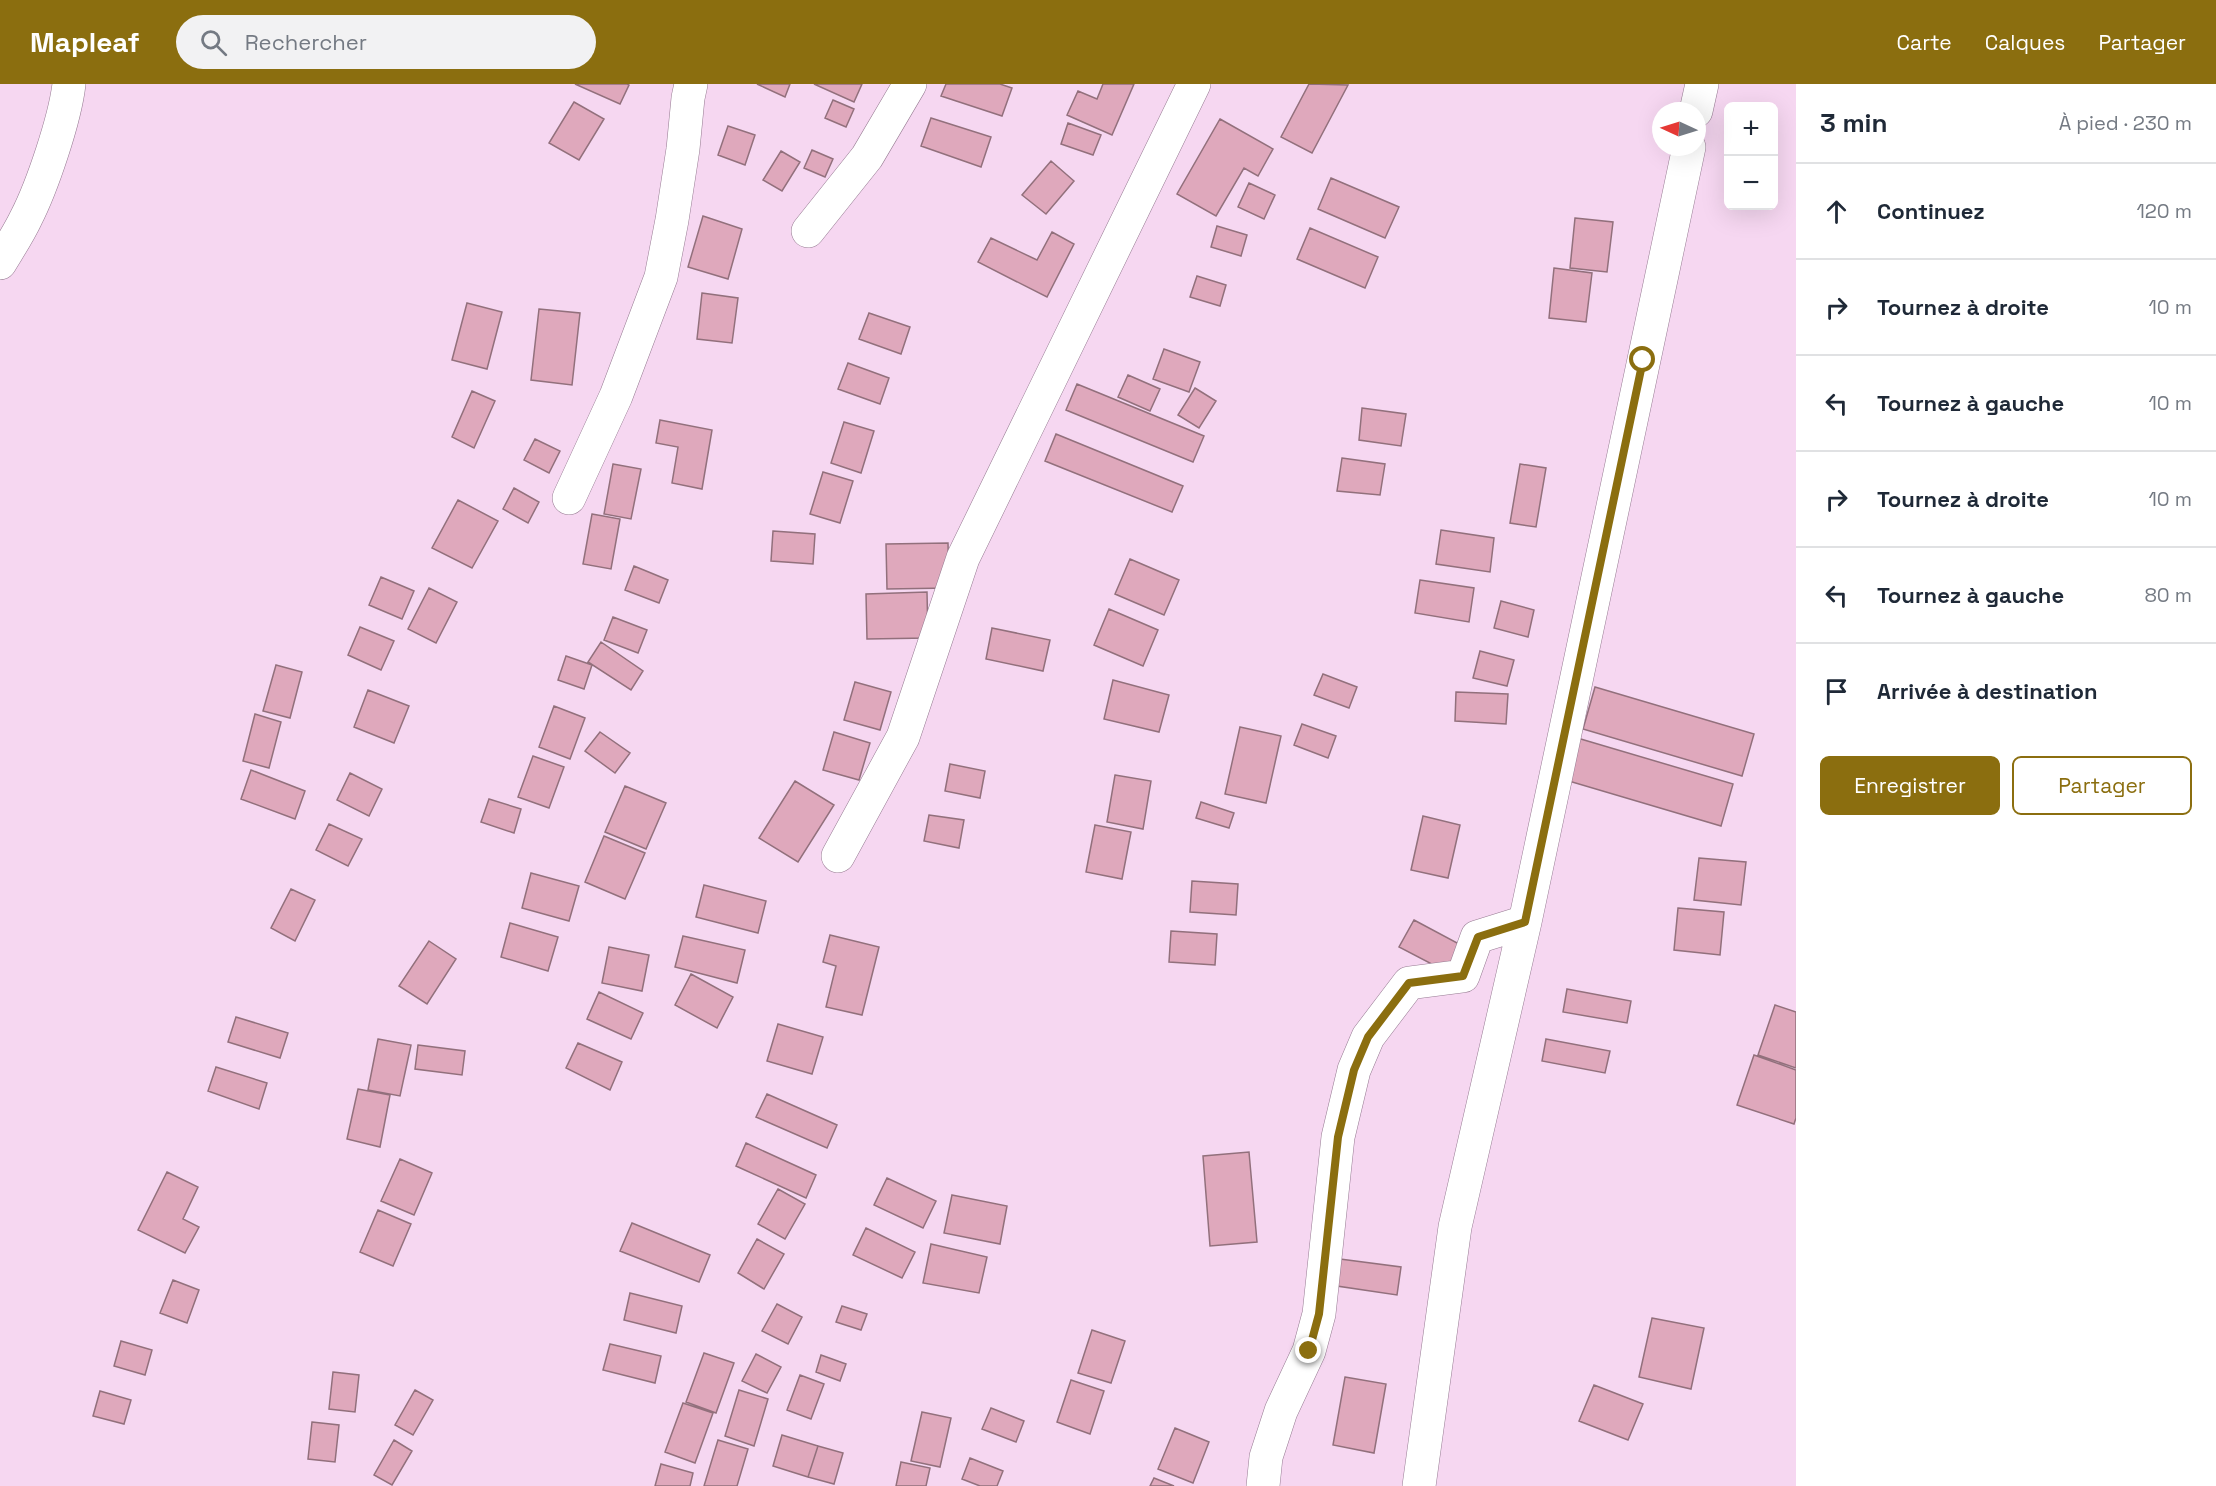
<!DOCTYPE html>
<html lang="fr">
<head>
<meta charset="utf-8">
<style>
  :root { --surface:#fff; --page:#f2f2f3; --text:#1f2937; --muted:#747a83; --line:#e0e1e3; --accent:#8b6e0f }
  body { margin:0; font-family:"Space Grotesk",sans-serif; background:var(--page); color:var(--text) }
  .controls { position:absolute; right:18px; top:18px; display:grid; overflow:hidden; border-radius:9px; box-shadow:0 6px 24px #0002 }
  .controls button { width:54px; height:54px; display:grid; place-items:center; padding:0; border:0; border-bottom:2px solid var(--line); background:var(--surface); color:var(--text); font:30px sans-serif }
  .compass { position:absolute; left:1652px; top:18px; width:54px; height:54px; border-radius:50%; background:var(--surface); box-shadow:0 6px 24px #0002; rotate:274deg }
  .stop { position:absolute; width:18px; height:18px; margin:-14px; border:4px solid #8b6e0f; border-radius:50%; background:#fff }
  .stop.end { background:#8b6e0f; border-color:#fff; box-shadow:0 2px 6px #0008 }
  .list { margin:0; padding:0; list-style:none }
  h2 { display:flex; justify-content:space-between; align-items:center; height:78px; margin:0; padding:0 24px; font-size:26px }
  h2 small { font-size:20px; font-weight:400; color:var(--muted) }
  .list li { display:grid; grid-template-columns:39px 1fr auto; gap:18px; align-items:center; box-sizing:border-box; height:96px; padding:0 24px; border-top:2px solid var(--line) }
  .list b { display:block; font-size:22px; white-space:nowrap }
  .list em { font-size:20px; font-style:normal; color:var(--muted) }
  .actions { display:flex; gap:12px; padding:18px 24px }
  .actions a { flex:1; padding:14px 0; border:2px solid var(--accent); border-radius:9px; text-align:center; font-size:21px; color:var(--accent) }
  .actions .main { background:var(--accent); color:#fff }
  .icon { flex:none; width:33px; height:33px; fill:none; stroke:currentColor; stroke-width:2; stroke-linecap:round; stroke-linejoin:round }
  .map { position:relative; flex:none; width:1796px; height:1402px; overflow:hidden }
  header { display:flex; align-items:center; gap:36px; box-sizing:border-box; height:84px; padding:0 30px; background:var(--accent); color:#fff }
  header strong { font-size:28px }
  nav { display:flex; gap:33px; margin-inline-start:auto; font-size:21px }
  .search { width:420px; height:54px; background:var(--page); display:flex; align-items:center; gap:15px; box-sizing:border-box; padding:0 21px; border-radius:33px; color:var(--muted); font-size:22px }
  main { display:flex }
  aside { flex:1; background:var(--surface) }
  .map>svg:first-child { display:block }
  .building { fill:#dfa8bc; stroke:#92707c; stroke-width:1.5 }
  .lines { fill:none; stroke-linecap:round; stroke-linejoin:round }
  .street-casing { stroke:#967b92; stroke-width:34 }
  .street { stroke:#fff; stroke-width:33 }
  .route { stroke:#8b6e0f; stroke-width:8 }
</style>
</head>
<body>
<header>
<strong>Mapleaf</strong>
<div class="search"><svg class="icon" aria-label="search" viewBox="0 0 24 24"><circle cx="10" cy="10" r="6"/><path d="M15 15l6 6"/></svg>Rechercher</div>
<nav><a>Carte</a><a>Calques</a><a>Partager</a></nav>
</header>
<main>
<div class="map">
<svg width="1796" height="1402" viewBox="0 0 1796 1402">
  <rect width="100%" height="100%" fill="#f6d7f1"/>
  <path class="building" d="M 575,0 L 627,0 L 629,1 L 620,20 Z
    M 757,0 L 790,0 L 785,13 Z
    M 814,0 L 862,0 L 854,18 Z
    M 946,0 L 1000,0 L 1012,4 L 1002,32 L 941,12 Z
    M 1103,0 L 1134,0 L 1112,51 L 1067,31 L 1078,7 L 1097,15 Z
    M 1309,0 L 1348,1 L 1312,69 L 1281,53 Z
    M 833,16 L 854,25 L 846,43 L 825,34 Z
    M 574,18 L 604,35 L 579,76 L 549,59 Z
    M 931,34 L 991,53 L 981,83 L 921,62 Z
    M 1220,35 L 1273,65 L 1258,92 L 1244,84 L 1216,132 L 1177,110 Z
    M 1068,39 L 1101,51 L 1093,71 L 1061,60 Z
    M 728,42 L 755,51 L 745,81 L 718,71 Z
    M 812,66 L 833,75 L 825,93 L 804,84 Z
    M 781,67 L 800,78 L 782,107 L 763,96 Z
    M 1051,77 L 1074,97 L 1046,130 L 1022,111 Z
    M 1331,94 L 1399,123 L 1385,154 L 1318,125 Z
    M 1249,99 L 1275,111 L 1264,135 L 1238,123 Z
    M 703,132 L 742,145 L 728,195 L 688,183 Z
    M 1575,134 L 1613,138 L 1607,188 L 1570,184 Z
    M 1217,142 L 1247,151 L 1241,172 L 1211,163 Z
    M 1310,144 L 1378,173 L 1365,204 L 1297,175 Z
    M 1052,148 L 1074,160 L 1047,213 L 978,178 L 991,154 L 1037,176 Z
    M 1554,184 L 1592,189 L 1586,238 L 1549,234 Z
    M 1197,192 L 1226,201 L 1220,222 L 1190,213 Z
    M 702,209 L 738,214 L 732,259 L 697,255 Z
    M 467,219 L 502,228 L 487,285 L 452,276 Z
    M 539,225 L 580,229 L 572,301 L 531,296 Z
    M 869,229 L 910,243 L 901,270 L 859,255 Z
    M 1164,265 L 1200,278 L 1189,308 L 1153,295 Z
    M 848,279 L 889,294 L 880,320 L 838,305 Z
    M 1128,291 L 1160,305 L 1150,327 L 1118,313 Z
    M 1077,300 L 1204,352 L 1193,378 L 1066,326 Z
    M 1195,304 L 1216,317 L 1199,344 L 1178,331 Z
    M 472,307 L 495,317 L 474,364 L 452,353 Z
    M 1362,324 L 1406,330 L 1401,362 L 1359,356 Z
    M 660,336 L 712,346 L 702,405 L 672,399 L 678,363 L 656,359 Z
    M 844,338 L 874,347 L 861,389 L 831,379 Z
    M 1056,350 L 1183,402 L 1172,428 L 1045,377 Z
    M 535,355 L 560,367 L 549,389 L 524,376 Z
    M 1342,374 L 1385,380 L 1380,411 L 1337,407 Z
    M 613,380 L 641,385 L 631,435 L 604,430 Z
    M 1520,380 L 1546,384 L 1536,443 L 1510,439 Z
    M 823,388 L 853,397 L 840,439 L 810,430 Z
    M 514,404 L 539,418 L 528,439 L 503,425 Z
    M 458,416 L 498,437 L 472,484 L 432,464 Z
    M 592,430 L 620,435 L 611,485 L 583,480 Z
    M 1441,446 L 1494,454 L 1490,488 L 1436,480 Z
    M 773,447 L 815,450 L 813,480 L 771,477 Z
    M 948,459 L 949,504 L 887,505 L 886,460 Z
    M 1130,475 L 1179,496 L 1164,531 L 1115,510 Z
    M 634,482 L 668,496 L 659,519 L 625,506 Z
    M 381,493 L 414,507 L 402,535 L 369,521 Z
    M 1420,496 L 1474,504 L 1469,538 L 1415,529 Z
    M 429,504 L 457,518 L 436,559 L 408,545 Z
    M 927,508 L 928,554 L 867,555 L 866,510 Z
    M 1501,517 L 1534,526 L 1528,553 L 1494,544 Z
    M 1109,525 L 1158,546 L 1143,582 L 1094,561 Z
    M 613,533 L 647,546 L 638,569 L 604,556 Z
    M 360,543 L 394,557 L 381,586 L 348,571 Z
    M 992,544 L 1050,556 L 1043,587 L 986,575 Z
    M 601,558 L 643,587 L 631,606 L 588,578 Z
    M 1480,567 L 1514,576 L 1507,602 L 1473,594 Z
    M 566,572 L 592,581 L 584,605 L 558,596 Z
    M 276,581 L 302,588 L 290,634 L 263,627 Z
    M 1323,590 L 1357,603 L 1349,624 L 1314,611 Z
    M 1113,596 L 1169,611 L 1159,648 L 1104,635 Z
    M 855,598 L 891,608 L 880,646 L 844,636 Z
    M 1595,603 L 1754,650 L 1742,692 L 1583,645 Z
    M 368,606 L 409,622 L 394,659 L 354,643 Z
    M 1456,608 L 1508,610 L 1506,640 L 1455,637 Z
    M 554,622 L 585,634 L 570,675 L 539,663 Z
    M 255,630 L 281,638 L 269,684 L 243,677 Z
    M 1302,640 L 1336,652 L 1328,674 L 1294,661 Z
    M 1240,643 L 1281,652 L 1266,719 L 1225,710 Z
    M 600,648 L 630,669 L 615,689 L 585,667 Z
    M 834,648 L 870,659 L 859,696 L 823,686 Z
    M 1574,653 L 1733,700 L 1721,742 L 1562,695 Z
    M 533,672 L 564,683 L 549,724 L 518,713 Z
    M 950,680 L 985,687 L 980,714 L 945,707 Z
    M 251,686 L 305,707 L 295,735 L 241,715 Z
    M 350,689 L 382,705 L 369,732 L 337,716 Z
    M 1115,691 L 1151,697 L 1143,745 L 1107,738 Z
    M 795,697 L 834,721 L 798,778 L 759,754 Z
    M 625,702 L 666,719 L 646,765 L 605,748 Z
    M 489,715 L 521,725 L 514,749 L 481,738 Z
    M 1201,718 L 1234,729 L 1229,744 L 1196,734 Z
    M 929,731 L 964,736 L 959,764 L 924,757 Z
    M 1423,732 L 1460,741 L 1448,794 L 1411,786 Z
    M 329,740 L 362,755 L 348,782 L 316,766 Z
    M 1095,741 L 1131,748 L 1122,795 L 1086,788 Z
    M 604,752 L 645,769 L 625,815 L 585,798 Z
    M 1699,774 L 1746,778 L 1741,821 L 1694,816 Z
    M 531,789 L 579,802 L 569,837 L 522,824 Z
    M 1192,797 L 1238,800 L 1236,831 L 1190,828 Z
    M 704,801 L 766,817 L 758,849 L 696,833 Z
    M 291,805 L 315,816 L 295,857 L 271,844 Z
    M 1678,824 L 1724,828 L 1720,871 L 1674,866 Z
    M 1414,836 L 1461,861 L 1447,888 L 1399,863 Z
    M 510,839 L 558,853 L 548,887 L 501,873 Z
    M 1171,847 L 1217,850 L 1215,881 L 1169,878 Z
    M 830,851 L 879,863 L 862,931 L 826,923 L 836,882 L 823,878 Z
    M 683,852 L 745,866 L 737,899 L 675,883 Z
    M 429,857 L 456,875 L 427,920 L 399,902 Z
    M 609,863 L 649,871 L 642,907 L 602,899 Z
    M 691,890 L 733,913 L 717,944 L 675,921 Z
    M 1567,905 L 1631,917 L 1627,939 L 1563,928 Z
    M 599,908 L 643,929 L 631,955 L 587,935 Z
    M 1775,921 L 1796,928 L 1796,984 L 1758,971 Z
    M 236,933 L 288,949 L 280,974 L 228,958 Z
    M 778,940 L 823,953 L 812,990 L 767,977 Z
    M 378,955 L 411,961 L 400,1012 L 368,1006 Z
    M 1546,955 L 1610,967 L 1605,989 L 1542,977 Z
    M 578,959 L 622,978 L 610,1006 L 566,984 Z
    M 418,961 L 465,967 L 462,991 L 415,985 Z
    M 1754,971 L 1796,986 L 1796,1034 L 1794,1040 L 1737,1021 Z
    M 216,983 L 267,999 L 259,1025 L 208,1007 Z
    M 358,1005 L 390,1011 L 380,1063 L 347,1055 Z
    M 767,1010 L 837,1041 L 827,1064 L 756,1033 Z
    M 746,1059 L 816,1091 L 806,1114 L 736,1082 Z
    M 1249,1068 L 1257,1158 L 1210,1162 L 1203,1072 Z
    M 400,1075 L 432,1089 L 414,1131 L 381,1117 Z
    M 167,1088 L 198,1103 L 183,1135 L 199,1143 L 185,1169 L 138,1146 Z
    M 887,1094 L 936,1117 L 923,1144 L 874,1121 Z
    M 778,1105 L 805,1120 L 785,1155 L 758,1140 Z
    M 952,1111 L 1007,1122 L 1000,1160 L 944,1149 Z
    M 378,1126 L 411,1140 L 393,1182 L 360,1168 Z
    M 632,1139 L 710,1171 L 699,1198 L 620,1167 Z
    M 866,1144 L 915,1168 L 902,1194 L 853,1171 Z
    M 757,1155 L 784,1170 L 764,1205 L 738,1189 Z
    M 931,1160 L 987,1173 L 979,1209 L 923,1199 Z
    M 1340,1175 L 1401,1183 L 1397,1211 L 1337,1202 Z
    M 173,1196 L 199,1206 L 187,1239 L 160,1229 Z
    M 630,1209 L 682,1222 L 676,1249 L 624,1236 Z
    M 777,1220 L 802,1233 L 788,1260 L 762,1247 Z
    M 842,1222 L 867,1230 L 861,1246 L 836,1238 Z
    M 1652,1234 L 1704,1244 L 1691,1305 L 1639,1293 Z
    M 1092,1246 L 1125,1257 L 1111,1299 L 1078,1289 Z
    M 121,1257 L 152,1266 L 145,1291 L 114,1282 Z
    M 610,1260 L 661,1272 L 655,1299 L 603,1286 Z
    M 704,1269 L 734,1279 L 716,1329 L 686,1318 Z
    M 756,1270 L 781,1283 L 767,1309 L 742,1297 Z
    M 821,1271 L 846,1280 L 840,1297 L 816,1288 Z
    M 333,1288 L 359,1291 L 355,1328 L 329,1325 Z
    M 800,1291 L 824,1300 L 811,1335 L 787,1326 Z
    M 1345,1293 L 1386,1300 L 1374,1369 L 1333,1361 Z
    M 1071,1296 L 1104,1307 L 1090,1350 L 1057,1338 Z
    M 1594,1301 L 1643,1320 L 1628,1356 L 1579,1337 Z
    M 415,1306 L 433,1316 L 413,1351 L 395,1341 Z
    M 739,1306 L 768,1315 L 754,1362 L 725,1352 Z
    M 100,1307 L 131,1316 L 124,1340 L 93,1332 Z
    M 683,1319 L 713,1329 L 695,1379 L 665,1368 Z
    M 991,1324 L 1024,1337 L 1016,1358 L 982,1345 Z
    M 922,1328 L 951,1334 L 940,1383 L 911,1377 Z
    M 312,1338 L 339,1341 L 335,1378 L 308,1375 Z
    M 1175,1344 L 1209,1358 L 1193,1399 L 1158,1385 Z
    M 782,1351 L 818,1362 L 808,1393 L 773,1382 Z
    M 394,1356 L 412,1367 L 392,1401 L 374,1391 Z
    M 718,1356 L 748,1365 L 737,1402 L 704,1402 Z
    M 818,1362 L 843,1369 L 834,1400 L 808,1393 Z
    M 970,1374 L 1003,1387 L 997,1402 L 980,1402 L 962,1395 Z
    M 901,1378 L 930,1384 L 926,1402 L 896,1402 Z
    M 661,1380 L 693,1389 L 690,1402 L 655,1402 Z
    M 1154,1394 L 1174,1402 L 1150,1402 Z"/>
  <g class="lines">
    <defs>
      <path id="street" d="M 1696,27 L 1702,0
        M 808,147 L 867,73 L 910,0
        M 0,179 C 9,164 19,149 26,134 C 42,103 65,35 69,0
        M 569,414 L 616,312 L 661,193 L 672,136 L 683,65 L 688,14 L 691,0
        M 838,772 L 903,653 L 963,474 L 1194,0
        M 1263,1402 L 1266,1373 L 1281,1327 L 1309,1267 L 1319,1230 L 1338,1053 L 1354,986 L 1368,953 L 1409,899 L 1463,892 L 1477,853 L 1525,838
        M 1419,1402 L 1455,1143 L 1525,838 L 1689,63"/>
    </defs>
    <use href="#street" class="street-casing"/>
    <use href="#street" class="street"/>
  </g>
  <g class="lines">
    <path class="route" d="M 1309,1267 L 1319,1230 L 1338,1053 L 1354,986 L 1368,953 L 1409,899 L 1463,892 L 1478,853 L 1525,838 L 1643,276"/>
  </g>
</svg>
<div class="controls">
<button>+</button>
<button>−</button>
</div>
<svg class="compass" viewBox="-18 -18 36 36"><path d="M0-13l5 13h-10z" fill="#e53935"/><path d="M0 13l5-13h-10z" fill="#747a83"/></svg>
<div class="stop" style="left:1643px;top:276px"></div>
<div class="stop end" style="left:1309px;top:1267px"></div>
</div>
<aside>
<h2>3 min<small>À pied · 230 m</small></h2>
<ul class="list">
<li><svg class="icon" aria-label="ahead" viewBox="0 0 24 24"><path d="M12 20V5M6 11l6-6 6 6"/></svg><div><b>Continuez</b></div><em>120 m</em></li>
<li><svg class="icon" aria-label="right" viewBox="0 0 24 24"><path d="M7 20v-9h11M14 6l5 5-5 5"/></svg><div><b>Tournez à droite</b></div><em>10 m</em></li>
<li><svg class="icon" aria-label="left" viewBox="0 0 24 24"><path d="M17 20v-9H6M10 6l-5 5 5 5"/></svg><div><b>Tournez à gauche</b></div><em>10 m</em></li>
<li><svg class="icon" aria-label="right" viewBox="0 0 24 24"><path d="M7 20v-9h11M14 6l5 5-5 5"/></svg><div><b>Tournez à droite</b></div><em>10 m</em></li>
<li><svg class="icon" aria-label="left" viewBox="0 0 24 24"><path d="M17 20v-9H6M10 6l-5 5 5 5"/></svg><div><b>Tournez à gauche</b></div><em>80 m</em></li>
<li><svg class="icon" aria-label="arrive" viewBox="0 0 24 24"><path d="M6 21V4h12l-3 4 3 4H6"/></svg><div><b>Arrivée à destination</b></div></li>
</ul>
<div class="actions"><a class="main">Enregistrer</a><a>Partager</a></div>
</aside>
</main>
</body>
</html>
